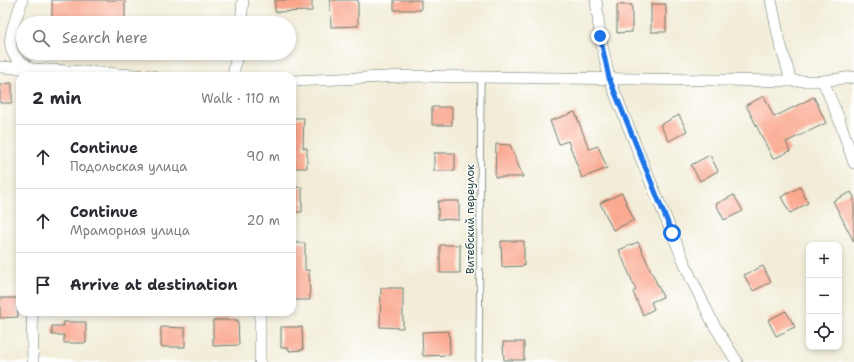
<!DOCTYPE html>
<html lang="en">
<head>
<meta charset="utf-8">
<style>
  :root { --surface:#fff; --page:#f7f7f7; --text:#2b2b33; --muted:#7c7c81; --line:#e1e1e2 }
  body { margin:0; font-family:"Shantell Sans",sans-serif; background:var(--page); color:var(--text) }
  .controls { position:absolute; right:12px; bottom:12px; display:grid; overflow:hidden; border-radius:8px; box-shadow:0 2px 6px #0003 }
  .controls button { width:36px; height:36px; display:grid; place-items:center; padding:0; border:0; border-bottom:1px solid var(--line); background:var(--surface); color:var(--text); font:20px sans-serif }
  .stop { position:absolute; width:12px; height:12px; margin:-9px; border:3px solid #1a73e8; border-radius:50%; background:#fff }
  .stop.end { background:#1a73e8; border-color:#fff; box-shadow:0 1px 4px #0008 }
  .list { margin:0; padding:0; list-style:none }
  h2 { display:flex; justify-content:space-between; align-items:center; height:52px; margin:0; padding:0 16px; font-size:17px }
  h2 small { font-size:13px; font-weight:400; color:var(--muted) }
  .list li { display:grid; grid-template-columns:26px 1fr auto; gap:12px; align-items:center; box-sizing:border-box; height:64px; padding:0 16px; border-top:1px solid var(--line) }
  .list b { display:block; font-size:15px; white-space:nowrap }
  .list p { margin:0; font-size:13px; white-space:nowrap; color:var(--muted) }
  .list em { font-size:13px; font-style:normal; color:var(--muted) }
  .icon { flex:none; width:22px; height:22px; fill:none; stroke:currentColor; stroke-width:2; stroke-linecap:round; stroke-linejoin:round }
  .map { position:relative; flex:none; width:854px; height:362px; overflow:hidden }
  .search { position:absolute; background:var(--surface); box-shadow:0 2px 6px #0003; left:16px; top:16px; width:280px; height:44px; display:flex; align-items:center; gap:10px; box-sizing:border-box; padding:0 14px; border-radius:22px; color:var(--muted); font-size:15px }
  .panel { position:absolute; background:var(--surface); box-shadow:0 2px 6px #0003; left:16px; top:72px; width:280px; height:244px; border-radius:12px }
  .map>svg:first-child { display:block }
  .building { fill:#faa78e }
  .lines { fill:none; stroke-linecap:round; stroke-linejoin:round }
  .service-casing { stroke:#697b6d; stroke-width:7 }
  .minor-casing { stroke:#697b6d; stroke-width:12 }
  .service { stroke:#fff; stroke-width:5.5 }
  .minor { stroke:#fff; stroke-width:11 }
  .route { stroke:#1a73e8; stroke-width:5 }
  .labels { text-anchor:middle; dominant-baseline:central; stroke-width:3; stroke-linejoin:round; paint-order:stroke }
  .street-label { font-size:11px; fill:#1f3d34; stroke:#fff }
</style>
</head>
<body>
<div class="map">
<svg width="854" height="362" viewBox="0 0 854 362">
  <rect width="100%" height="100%" fill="#fff"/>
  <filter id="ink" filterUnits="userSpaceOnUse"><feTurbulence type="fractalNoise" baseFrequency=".025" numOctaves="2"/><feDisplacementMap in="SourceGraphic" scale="8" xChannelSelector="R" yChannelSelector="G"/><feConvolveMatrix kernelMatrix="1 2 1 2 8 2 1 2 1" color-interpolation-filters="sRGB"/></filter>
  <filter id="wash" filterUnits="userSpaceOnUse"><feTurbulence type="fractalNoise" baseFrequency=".012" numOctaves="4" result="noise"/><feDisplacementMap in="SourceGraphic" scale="16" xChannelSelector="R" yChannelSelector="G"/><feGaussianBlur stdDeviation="0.9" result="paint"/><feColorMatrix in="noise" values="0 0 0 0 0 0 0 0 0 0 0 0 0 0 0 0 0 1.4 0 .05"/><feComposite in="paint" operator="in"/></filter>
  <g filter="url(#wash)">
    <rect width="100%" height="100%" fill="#f2edd8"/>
    <g id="blocks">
      <path class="building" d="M 52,0 L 125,0 L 125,22 L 52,21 Z
        M 275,0 L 312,0 L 312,11 L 275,12 Z
        M 330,0 L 358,0 L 358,26 L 331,27 Z
        M 394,0 L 421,0 L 421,10 L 394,10 Z
        M 651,4 L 666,4 L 666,32 L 651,32 Z
        M 617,5 L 632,5 L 632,32 L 617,33 Z
        M 12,83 L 12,103 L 0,103 L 0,84 Z
        M 764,96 L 774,117 L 814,97 L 826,123 L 786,142 L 790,151 L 773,159 L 746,105 Z
        M 432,107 L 452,107 L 452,125 L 432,125 Z
        M 575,112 L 589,149 L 598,146 L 607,168 L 582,178 L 568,141 L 559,144 L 550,121 Z
        M 679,115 L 687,131 L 669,141 L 660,125 Z
        M 292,118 L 304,118 L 303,148 L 307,148 L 307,168 L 292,168 Z
        M 496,144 L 510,145 L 523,177 L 495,177 Z
        M 434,153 L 455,153 L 455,171 L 434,171 Z
        M 710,155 L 718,171 L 700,181 L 691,165 Z
        M 292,187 L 302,187 L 302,212 L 292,212 Z
        M 800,187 L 808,203 L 790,213 L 781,197 Z
        M 851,192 L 854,197 L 854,242 L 833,201 Z
        M 622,193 L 634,220 L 613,230 L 600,203 Z
        M 734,195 L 743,211 L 724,220 L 716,204 Z
        M 438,201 L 459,201 L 459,220 L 438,219 Z
        M 501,241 L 524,241 L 524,266 L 502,267 Z
        M 638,242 L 663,297 L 651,302 L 654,309 L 643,315 L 633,292 L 636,290 L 619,250 Z
        M 292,243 L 305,243 L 305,270 L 309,270 L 310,300 L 292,300 Z
        M 440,245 L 460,245 L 460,273 L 440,273 Z
        M 763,266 L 771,282 L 753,291 L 744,275 Z
        M 381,288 L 403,288 L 403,328 L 380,327 Z
        M 0,298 L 17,298 L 18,317 L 0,318 Z
        M 786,311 L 795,327 L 776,336 L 768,320 Z
        M 213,320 L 238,320 L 239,345 L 213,346 Z
        M 63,322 L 86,322 L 86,343 L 64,343 L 64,335 L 52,335 L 52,326 L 64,326 Z
        M 161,327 L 185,328 L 185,347 L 161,347 Z
        M 281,327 L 302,327 L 303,350 L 289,351 L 289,348 L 281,348 Z
        M 449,331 L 450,355 L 423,356 L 422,332 Z
        M 503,342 L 524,342 L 524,360 L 504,360 Z"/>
    </g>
  </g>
  <g filter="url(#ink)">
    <use href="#blocks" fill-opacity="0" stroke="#697b6d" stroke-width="1"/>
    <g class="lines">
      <defs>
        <path id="service" d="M 479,362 L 481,77"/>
        <path id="minor" d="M 22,0 C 18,17 4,38 14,55 C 18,61 26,64 31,69
          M 596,0 L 600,36 L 609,78 L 644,166 L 690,276 L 713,323 L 737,362
          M 771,0 L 779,39 L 791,81
          M 241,23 L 243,0
          M 0,67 L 153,76
          M 233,76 L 237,53
          M 292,81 L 408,76 L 791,81 L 823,81 L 854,77
          M 823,81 L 839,119 L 854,163
          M 32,312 L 33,362
          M 260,312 L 260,362"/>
      </defs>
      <use href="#service" class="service-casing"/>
      <use href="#minor" class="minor-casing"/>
      <use href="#service" class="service"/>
      <use href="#minor" class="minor"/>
    </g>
  </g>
  <g class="lines" filter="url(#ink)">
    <path class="route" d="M 600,36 L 609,78 L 672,233"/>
  </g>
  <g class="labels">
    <g class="street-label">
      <text transform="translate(470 219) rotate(-90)">Витебский переулок</text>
    </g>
  </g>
</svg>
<div class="controls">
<button>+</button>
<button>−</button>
<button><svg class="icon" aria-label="locate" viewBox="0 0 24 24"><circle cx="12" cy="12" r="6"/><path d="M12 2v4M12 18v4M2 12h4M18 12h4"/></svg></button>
</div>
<div class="stop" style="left:672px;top:233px"></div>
<div class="stop end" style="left:600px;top:36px"></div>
<div class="search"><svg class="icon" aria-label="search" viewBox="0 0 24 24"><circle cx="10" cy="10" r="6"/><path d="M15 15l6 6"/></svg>Search here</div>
<section class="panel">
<h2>2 min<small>Walk · 110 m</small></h2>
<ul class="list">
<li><svg class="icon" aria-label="ahead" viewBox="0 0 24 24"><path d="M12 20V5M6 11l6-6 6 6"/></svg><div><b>Continue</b><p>Подольская улица</p></div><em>90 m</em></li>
<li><svg class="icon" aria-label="ahead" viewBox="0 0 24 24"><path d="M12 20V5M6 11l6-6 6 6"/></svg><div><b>Continue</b><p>Мраморная улица</p></div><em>20 m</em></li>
<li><svg class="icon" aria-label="arrive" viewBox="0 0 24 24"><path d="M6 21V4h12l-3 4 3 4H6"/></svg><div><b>Arrive at destination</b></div></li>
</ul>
</section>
</div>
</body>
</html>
